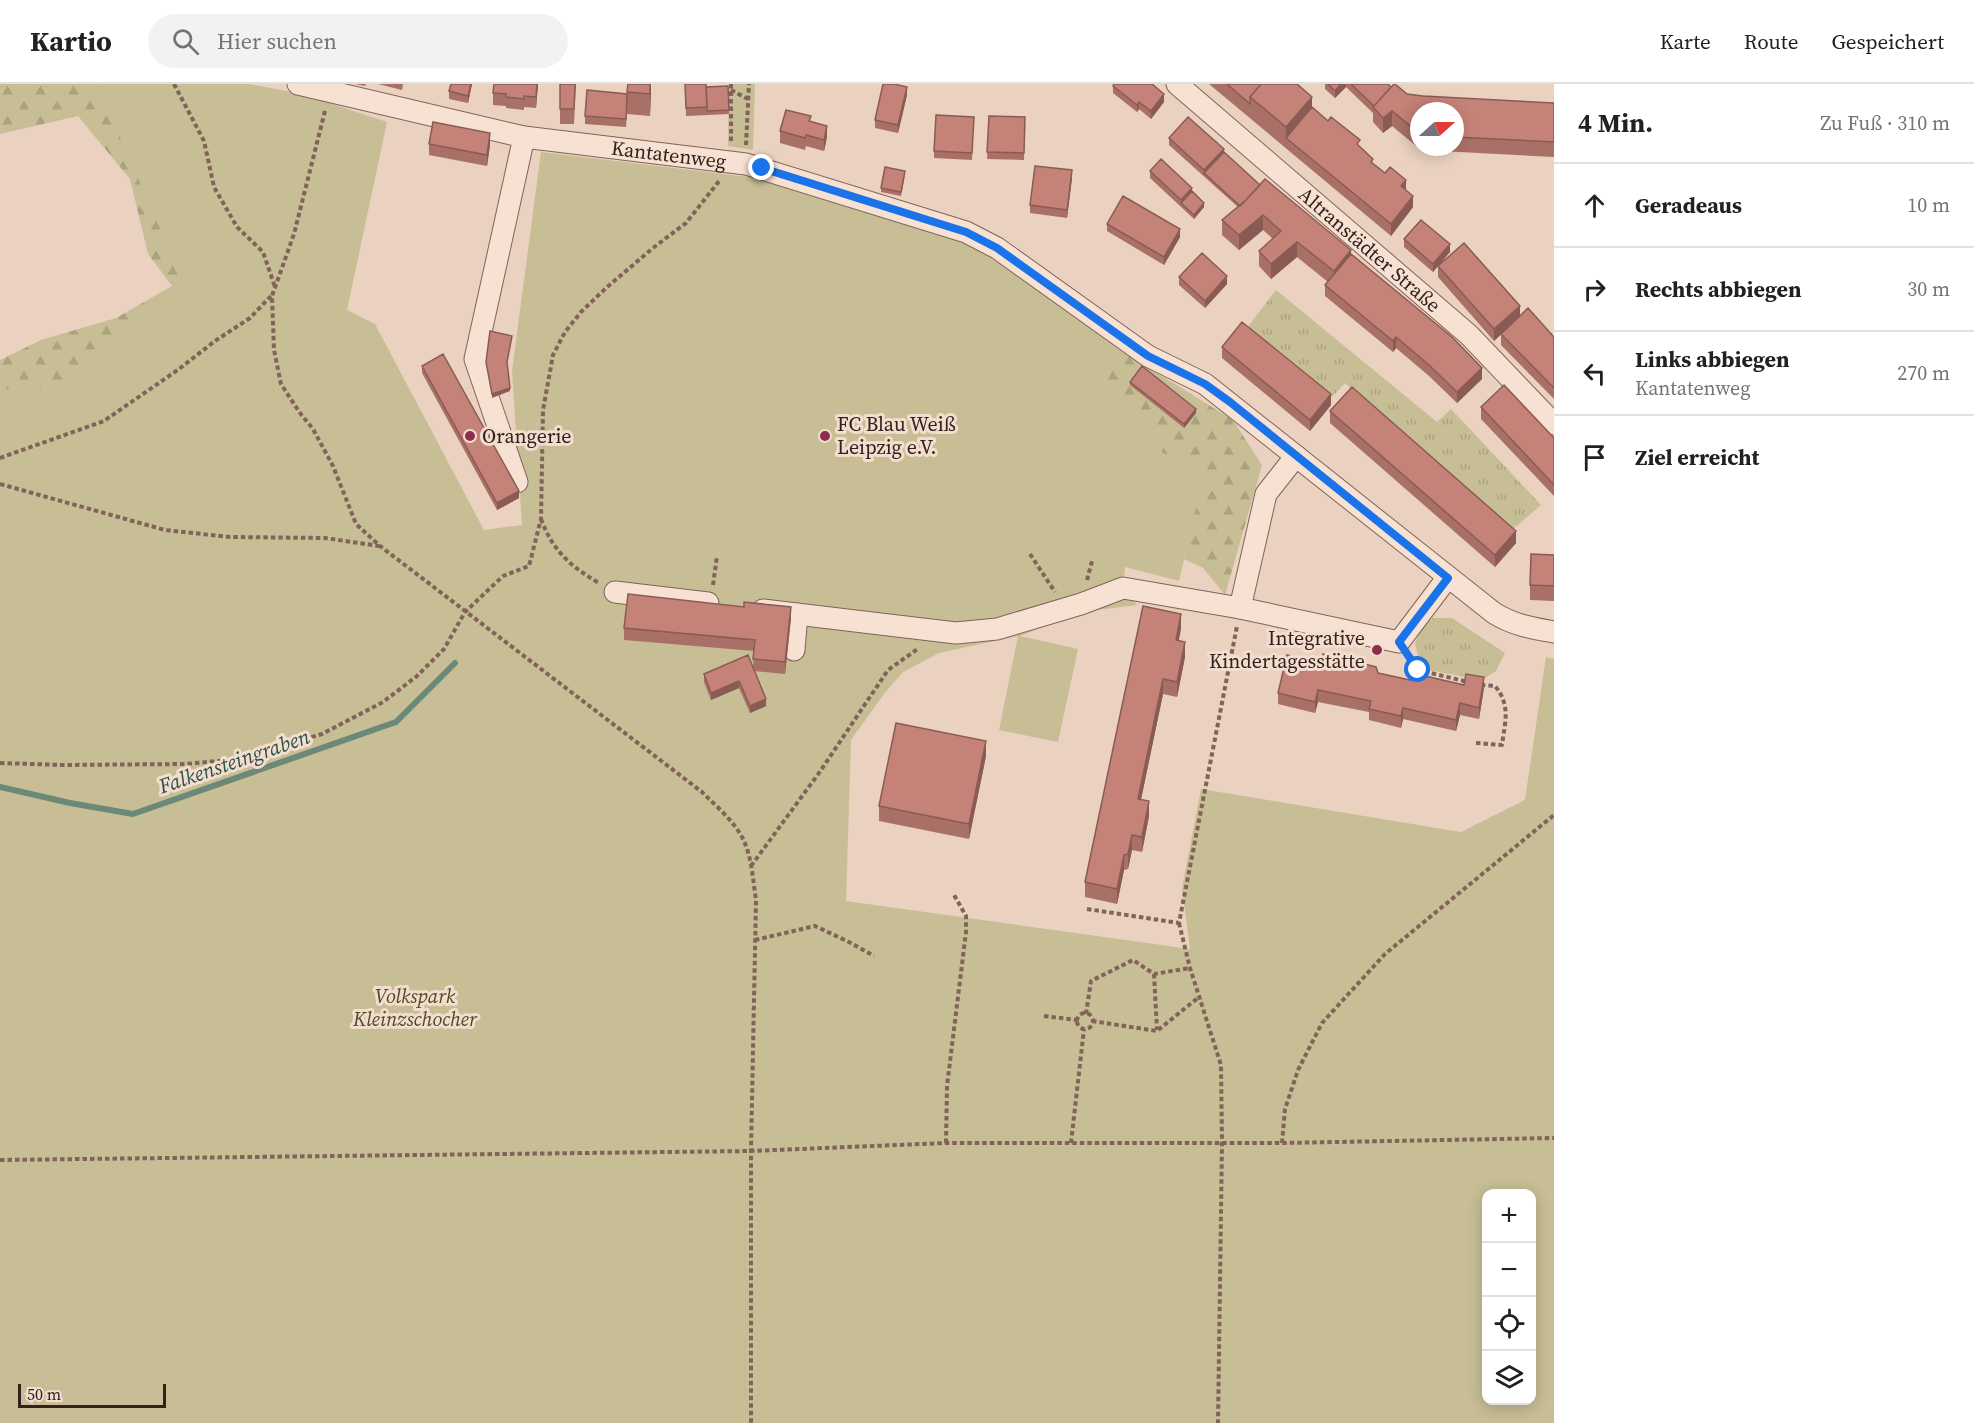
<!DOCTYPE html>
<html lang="de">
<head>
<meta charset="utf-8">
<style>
  :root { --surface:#fff; --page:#f2f2f2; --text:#202124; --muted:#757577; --line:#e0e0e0 }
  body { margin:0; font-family:"Source Serif 4",serif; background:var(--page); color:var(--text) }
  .controls { position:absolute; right:18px; bottom:18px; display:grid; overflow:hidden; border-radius:12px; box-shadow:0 3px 15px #0003 }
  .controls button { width:54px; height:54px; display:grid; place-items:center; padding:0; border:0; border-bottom:2px solid var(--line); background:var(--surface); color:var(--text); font:30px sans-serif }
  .compass { position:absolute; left:1410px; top:18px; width:54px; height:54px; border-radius:50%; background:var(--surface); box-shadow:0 3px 15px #0003; rotate:69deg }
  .scale { position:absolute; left:18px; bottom:15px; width:148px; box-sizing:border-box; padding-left:6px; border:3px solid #32211d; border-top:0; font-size:16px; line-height:21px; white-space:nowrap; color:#32211d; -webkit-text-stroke:4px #f2ddcf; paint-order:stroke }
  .stop { position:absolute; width:18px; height:18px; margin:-14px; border:4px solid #1a73e8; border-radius:50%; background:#fff }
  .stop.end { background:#1a73e8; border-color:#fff; box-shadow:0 2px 6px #0008 }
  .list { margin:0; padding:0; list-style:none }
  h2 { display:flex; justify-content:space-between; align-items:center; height:78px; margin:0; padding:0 24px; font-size:26px }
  h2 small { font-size:20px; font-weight:400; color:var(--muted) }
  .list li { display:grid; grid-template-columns:39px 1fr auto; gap:18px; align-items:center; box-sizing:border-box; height:84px; padding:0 24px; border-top:2px solid var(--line) }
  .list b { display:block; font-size:22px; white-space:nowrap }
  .list p { margin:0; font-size:20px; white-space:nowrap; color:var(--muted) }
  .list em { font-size:20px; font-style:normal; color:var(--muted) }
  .icon { flex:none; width:33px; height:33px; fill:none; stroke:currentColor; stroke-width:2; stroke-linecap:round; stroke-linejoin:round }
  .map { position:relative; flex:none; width:1554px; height:1339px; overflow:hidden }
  header { display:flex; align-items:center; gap:36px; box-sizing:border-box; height:84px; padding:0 30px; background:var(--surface); border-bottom:2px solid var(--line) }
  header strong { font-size:28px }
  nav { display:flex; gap:33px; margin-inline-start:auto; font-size:21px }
  .search { width:420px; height:54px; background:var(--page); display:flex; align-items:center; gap:15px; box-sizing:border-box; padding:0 21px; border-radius:33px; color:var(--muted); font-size:22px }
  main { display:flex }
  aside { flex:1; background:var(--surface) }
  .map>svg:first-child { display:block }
  .grass { fill:url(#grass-tufts) }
  .forest { fill:url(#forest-firs) }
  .green { fill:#c7be95; fill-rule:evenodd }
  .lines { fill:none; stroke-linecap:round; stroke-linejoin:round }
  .stream { stroke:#6b8979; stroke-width:6 }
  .minor-casing { stroke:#816359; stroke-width:23 }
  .path { stroke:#816359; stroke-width:4; stroke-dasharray:4.5 3; stroke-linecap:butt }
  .minor { stroke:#f6e1d2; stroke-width:21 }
  .wall { fill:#a97067; fill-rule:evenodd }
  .shaded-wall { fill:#8a5b54 }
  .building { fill:#c58278; stroke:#8a5b54; stroke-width:1.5 }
  .route { stroke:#1a73e8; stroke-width:8 }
  .poi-dot { fill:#8c2e4a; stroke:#f2ddcf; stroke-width:2 }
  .labels { text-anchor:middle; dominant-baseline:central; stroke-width:6; stroke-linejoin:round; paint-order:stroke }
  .street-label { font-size:20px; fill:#32211d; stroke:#f2ddcf }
  .poi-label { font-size:20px; fill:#32211d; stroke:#f2ddcf; text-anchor:start }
  .park-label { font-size:20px; font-style:italic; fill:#4d4b25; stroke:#f2ddcf }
  .water-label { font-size:21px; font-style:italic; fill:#2d5144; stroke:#f2ddcf }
</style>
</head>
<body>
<header>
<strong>Kartio</strong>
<div class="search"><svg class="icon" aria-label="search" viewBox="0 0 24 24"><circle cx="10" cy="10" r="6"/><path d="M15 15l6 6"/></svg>Hier suchen</div>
<nav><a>Karte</a><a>Route</a><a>Gespeichert</a></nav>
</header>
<main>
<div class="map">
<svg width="1554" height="1339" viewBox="0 0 1554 1339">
  <defs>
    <pattern id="grass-tufts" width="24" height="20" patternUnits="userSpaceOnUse" patternTransform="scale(1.5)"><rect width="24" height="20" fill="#c7be95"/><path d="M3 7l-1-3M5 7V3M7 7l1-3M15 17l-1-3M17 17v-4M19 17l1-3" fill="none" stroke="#aba380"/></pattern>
    <pattern id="forest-firs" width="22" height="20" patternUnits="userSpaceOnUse" patternTransform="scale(1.5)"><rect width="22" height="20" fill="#c7be95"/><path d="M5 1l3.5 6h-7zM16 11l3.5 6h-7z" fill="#aba380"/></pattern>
  </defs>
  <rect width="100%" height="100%" fill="#ead1c0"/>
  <path class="grass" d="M 1276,206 L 1437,338 L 1451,325 L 1541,421 L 1512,446 L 1345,299 L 1332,313 L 1246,245 Z
    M 1433,534 L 1452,534 L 1505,569 L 1496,587 L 1482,596 L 1428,586 L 1419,576 L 1415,559 L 1421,545 Z"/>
  <path class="forest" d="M 0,0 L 169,0 L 268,203 L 0,339 L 0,276 L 41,256 L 116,234 L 172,202 L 148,170 L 130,95 L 78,32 L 0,50 Z
    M 968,159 L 1079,231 L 1120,266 L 1233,336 L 1262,381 L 1225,511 L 1203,484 L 1184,475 L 1205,380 L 1161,369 Z"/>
  <path class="green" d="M 97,0 L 249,0 L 302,10 L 387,38 L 347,226 L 375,240 L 484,446 L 522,441 L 512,287 L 541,68 L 757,94 L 968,159 L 1079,231 L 1120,266 L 1096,296 L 1166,349 L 1162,369 L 1206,380 L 1179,497 L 1125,483 L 1123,504 L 1137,521 L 1081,528 L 1020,552 L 1078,565 L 1058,658 L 999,646 L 1018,552 L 939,569 L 903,588 L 884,610 L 851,656 L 846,817 L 1190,865 L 1182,804 L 1201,705 L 1461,748 L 1525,716 L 1546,573 L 1554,575 L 1554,1339 L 0,1339 L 0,305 L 62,302 L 185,202 ZM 1486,1110 L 1532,1110 L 1532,1316 L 1486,1316 Z
    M 729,0 L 755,0 L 753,66 L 728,62 Z"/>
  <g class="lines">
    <path class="stream" d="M 0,703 L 70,719 L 133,730 L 396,638 L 455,579"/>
    <defs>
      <g id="minor">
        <path id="s1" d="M 298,0 L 524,53 L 746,80 L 966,148 L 997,164 L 1148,272 L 1205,300 L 1494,529 C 1513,541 1532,544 1554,548"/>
        <path id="s2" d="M 1177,0 L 1469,251 L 1554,340"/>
        <path d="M 517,398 L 475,275 L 524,53"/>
        <path d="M 615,508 L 708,519"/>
        <path d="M 1240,524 L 1399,558 L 1448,493"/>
        <path d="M 763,526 L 956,549 L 997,545 L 1081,520 L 1123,504 L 1240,524 L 1266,410 L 1296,372"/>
        <path d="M 794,566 L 797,530"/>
      </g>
    </defs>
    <use href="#minor" class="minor-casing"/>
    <path class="path" d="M 174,0 L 204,57 L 214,103 L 237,143 L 263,168 L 275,203
      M 731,0 L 731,59
      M 731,6 L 748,15
      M 325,27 L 294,150 L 272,212 L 274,266 L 281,300 L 300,329 L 313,345 L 333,382 L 356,440 L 380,462 L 702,708 C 716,722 734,737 743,755 C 752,773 753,797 756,816 L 751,1067 L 751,1339
      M 746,61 L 749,0
      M 0,374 L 104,337 L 179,285 L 215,257 L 250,234 L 271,212
      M 0,400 L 165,446 L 230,453 L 325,454 L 379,462
      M 541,435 C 553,467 570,482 599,499
      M 1030,470 L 1055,508
      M 1087,496 L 1092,477
      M 713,501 L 717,472
      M 1409,573 L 1418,586 L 1468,598
      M 1476,659 L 1502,661 C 1505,638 1511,621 1495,602 L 1481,601
      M 0,679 L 63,681 L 185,680 L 240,675 L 322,650 L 383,618 L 417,592 L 444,565 L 465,528 L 503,492 L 529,482 L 541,435 L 543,326 L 553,271 L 565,248 L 581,228 L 606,204 L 653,164 L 686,139 L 720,96
      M 751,782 L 819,689 L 888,586 L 919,564
      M 1087,825 L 1179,839 L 1237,542
      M 1179,839 L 1190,884 L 1221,981 L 1222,1059 L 1218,1339
      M 755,856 L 815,842 L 849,858 L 874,872
      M 1154,890 L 1157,946
      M1077 937a8 8 0 1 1 16 0a8 8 0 1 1-16 0Z
      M 1086,930 L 1091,897 L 1133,876 L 1154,890 L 1190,884
      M 1044,932 L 1077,936
      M 1092,937 L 1157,947 L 1199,913
      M 946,1059 L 947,1002 L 966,848 L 966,832 L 954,811
      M 1071,1059 L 1084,945
      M 1282,1059 L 1285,1025 L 1298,986 L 1322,939 L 1385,870 L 1554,731
      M 0,1076 L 751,1067 L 946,1059 L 1282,1059 L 1554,1054"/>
    <use href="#minor" class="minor"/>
  </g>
  <path class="wall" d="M 355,0 L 366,0 L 365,2 Z
    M 378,0 L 403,0 L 402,6 Z
    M 472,0 L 468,19 L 449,15 L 449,7 Z
    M 538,0 L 536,24 L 524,23 L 524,26 L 506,24 L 506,22 L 493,21 L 493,9 Z
    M 560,0 L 576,0 L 574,40 L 560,40 Z
    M 628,0 L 651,0 L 650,32 L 627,30 L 626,43 L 585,40 L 585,32 L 627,10 Z
    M 685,0 L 706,3 L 728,2 L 729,30 L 686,32 Z
    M 1209,0 L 1297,0 L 1312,23 L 1360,63 L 1373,80 L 1406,106 L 1413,123 L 1391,152 Z
    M 1325,0 L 1388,0 L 1391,3 L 1407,10 L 1423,12 L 1554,19 L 1554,73 L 1421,66 L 1392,42 L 1383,49 L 1373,38 L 1373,29 L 1346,3 L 1335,14 L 1325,5 ZM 1419,27 L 1455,27 L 1455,63 L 1419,63 Z
    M 1113,2 L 1164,18 L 1151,35 L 1139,25 L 1137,28 L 1113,9 Z
    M 907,11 L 898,49 L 875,44 L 875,36 Z
    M 989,32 L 1025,33 L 1024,76 L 987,75 Z
    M 974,33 L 972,76 L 934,74 L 934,67 Z
    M 811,37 L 827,53 L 824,67 L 806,62 L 805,66 L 780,59 L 780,47 Z
    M 1169,54 L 1260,101 L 1351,170 L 1482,295 L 1457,319 L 1429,292 L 1396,264 L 1393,268 L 1325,212 L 1325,201 L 1328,198 L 1297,173 L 1271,195 L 1259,182 L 1259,167 L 1273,155 L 1263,146 L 1239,166 L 1222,151 L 1222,136 L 1238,123 L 1169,61 Z
    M 429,60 L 490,61 L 487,82 L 429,71 Z
    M 1150,87 L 1192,107 L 1204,123 L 1194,135 L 1150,94 Z
    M 905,91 L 901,112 L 881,108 L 881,104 Z
    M 1072,94 L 1067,134 L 1030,129 L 1030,121 Z
    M 1107,140 L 1180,153 L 1164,181 L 1107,147 Z
    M 1404,155 L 1450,168 L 1433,188 L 1404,163 Z
    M 1438,182 L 1520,231 L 1554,253 L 1554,315 L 1501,261 L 1501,250 L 1494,257 L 1438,193 Z
    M 1179,193 L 1227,200 L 1205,224 L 1179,201 Z
    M 1222,263 L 1331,321 L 1310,347 L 1222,274 Z
    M 422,282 L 519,414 L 497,426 L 422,289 Z
    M 1130,298 L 1196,329 L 1184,344 L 1130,301 Z
    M 1481,323 L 1554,354 L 1554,412 L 1481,335 Z
    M 1330,327 L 1516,459 L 1495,483 L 1330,339 Z
    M 1554,471 L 1554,517 L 1530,516 L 1530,501 Z
    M 791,534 L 785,590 L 754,587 L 766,622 L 750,629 L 739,604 L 711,616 L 704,598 L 704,590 L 753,584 L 754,567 L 624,556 L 624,544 Z
    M 1181,545 L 1178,557 L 1185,573 L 1177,613 L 1163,610 L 1141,715 L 1149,732 L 1142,768 L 1132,766 L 1128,785 L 1124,786 L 1117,820 L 1085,813 L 1085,798 Z
    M 1321,579 L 1378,589 L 1410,596 L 1464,601 L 1484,604 L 1479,635 L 1460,631 L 1456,647 L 1403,635 L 1401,644 L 1369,636 L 1369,628 L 1318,618 L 1315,629 L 1278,620 L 1278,609 Z
    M 986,672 L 969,755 L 879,737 L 879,722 Z"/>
  <path class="shaded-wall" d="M 471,0 L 472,0 L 468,19 L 468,12 Z
    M 537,0 L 538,0 L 536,24 L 536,13 Z
    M 650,0 L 651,0 L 651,10 L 650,32 Z
    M 1341,0 L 1346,0 L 1346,3 L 1335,14 L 1335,7 Z
    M 907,3 L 907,11 L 898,49 L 898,41 Z
    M 1164,10 L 1164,18 L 1151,35 L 1151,27 Z
    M 1312,13 L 1312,35 L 1286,54 L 1286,43 Z
    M 1139,18 L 1139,25 L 1137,28 L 1137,21 Z
    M 1392,27 L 1392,42 L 1383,49 L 1383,34 Z
    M 827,42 L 827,53 L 824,67 L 824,56 Z
    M 490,49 L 490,61 L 487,82 L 487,71 Z
    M 1224,65 L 1224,72 L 1204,89 L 1204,86 Z
    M 1072,86 L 1072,94 L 1067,134 L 1067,126 Z
    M 1406,96 L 1406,107 L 1401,102 Z
    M 1192,104 L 1192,111 L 1181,119 L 1181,116 Z
    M 1413,112 L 1413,123 L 1391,152 L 1391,140 Z
    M 1204,119 L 1204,123 L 1194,135 L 1194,131 Z
    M 1263,131 L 1263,146 L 1239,166 L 1239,151 Z
    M 1180,145 L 1180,153 L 1164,181 L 1164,173 Z
    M 1297,158 L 1297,173 L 1271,195 L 1271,180 Z
    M 1450,160 L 1450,168 L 1433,188 L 1433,180 Z
    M 1351,166 L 1351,181 L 1334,202 L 1334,187 Z
    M 1227,192 L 1227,200 L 1205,224 L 1205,217 Z
    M 1520,222 L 1520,233 L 1494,257 L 1494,245 Z
    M 1396,253 L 1396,264 L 1393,268 L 1393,257 Z
    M 1482,284 L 1482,295 L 1457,319 L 1457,308 Z
    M 510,304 L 510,307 L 492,314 L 492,310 Z
    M 1331,310 L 1331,321 L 1310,347 L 1310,336 Z
    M 1196,325 L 1196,329 L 1184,344 L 1184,340 Z
    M 519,407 L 519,414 L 497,426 L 497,419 Z
    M 1516,447 L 1516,459 L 1495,483 L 1495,471 Z
    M 791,523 L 791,534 L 785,590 L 785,578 Z
    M 1181,530 L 1181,545 L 1176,571 L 1176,556 Z
    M 1185,558 L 1185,573 L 1177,613 L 1177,598 Z
    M 1484,593 L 1484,604 L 1479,635 L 1479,624 Z
    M 1163,595 L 1163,610 L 1138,730 L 1138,715 Z
    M 739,597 L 739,604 L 711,616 L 711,609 Z
    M 1318,606 L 1318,618 L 1315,629 L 1315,618 Z
    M 766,615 L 766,622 L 750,629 L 750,622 Z
    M 1460,619 L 1460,631 L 1456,647 L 1456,636 Z
    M 1403,624 L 1403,635 L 1401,644 L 1401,632 Z
    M 986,657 L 986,672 L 969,755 L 969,740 Z
    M 1149,717 L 1149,732 L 1142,768 L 1142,753 Z
    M 1132,751 L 1132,766 L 1128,785 L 1128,770 Z
    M 1124,771 L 1124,786 L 1117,820 L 1117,805 Z"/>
  <path class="building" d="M 451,0 L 471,0 L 468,12 L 449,7 Z
    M 494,0 L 537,0 L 536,13 L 524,12 L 524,15 L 506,13 L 506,10 L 493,9 Z
    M 560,0 L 575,0 L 574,25 L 560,25 Z
    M 628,0 L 650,0 L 650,10 L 627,8 Z
    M 685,0 L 706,0 L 707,23 L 686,24 Z
    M 883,0 L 894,0 L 907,3 L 898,41 L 875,36 Z
    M 1114,0 L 1152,0 L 1164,10 L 1151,27 L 1139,18 L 1137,21 L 1113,2 Z
    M 1227,0 L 1261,0 L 1250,13 L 1250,20 Z
    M 1261,0 L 1297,0 L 1312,13 L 1286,43 L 1250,13 Z
    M 1328,0 L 1341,0 L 1335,7 Z
    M 1351,0 L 1388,0 L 1391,3 L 1374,22 Z
    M 1394,0 L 1395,0 L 1407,10 L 1423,12 L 1554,19 L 1554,58 L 1455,53 L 1455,27 L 1419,27 L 1419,49 L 1392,27 L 1383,34 L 1373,23 Z
    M 728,2 L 729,26 L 707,27 L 706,3 Z
    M 587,6 L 627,10 L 626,35 L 585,32 Z
    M 1312,23 L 1328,37 L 1331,33 L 1360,56 L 1357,60 L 1373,75 L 1371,78 L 1385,89 L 1390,83 L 1406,96 L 1401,102 L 1413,112 L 1391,140 L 1286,54 Z
    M 786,26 L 811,32 L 809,37 L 827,42 L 824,56 L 806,51 L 805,54 L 780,47 Z
    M 936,31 L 974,33 L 972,69 L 934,67 Z
    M 989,32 L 1025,33 L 1024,69 L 987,68 Z
    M 1188,33 L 1224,65 L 1204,86 L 1169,54 Z
    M 433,38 L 490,49 L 487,71 L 429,60 Z
    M 1224,68 L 1260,101 L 1246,116 L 1240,122 L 1204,89 Z
    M 1161,75 L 1192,104 L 1181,116 L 1150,87 Z
    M 1035,82 L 1072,86 L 1067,126 L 1030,121 Z
    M 885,83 L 905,87 L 901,108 L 881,104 Z
    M 1265,95 L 1351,166 L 1334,187 L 1297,158 L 1271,180 L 1259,167 L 1281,147 L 1263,131 L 1239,151 L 1222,136 L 1246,116 Z
    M 1192,107 L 1204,119 L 1194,131 L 1181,119 Z
    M 1123,112 L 1180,145 L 1164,173 L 1107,140 Z
    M 1421,136 L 1450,160 L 1433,180 L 1404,155 Z
    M 1464,159 L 1520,222 L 1494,245 L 1438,182 Z
    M 1202,169 L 1227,192 L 1205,217 L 1179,193 Z
    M 1351,170 L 1452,253 L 1482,284 L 1457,308 L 1429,281 L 1396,253 L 1393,257 L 1325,201 Z
    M 1528,224 L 1554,253 L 1554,304 L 1501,250 Z
    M 1242,238 L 1331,310 L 1310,336 L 1222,263 Z
    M 490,247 L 512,252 L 507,278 L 510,304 L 492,310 L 486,278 Z
    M 443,270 L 519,407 L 497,419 L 422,282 Z
    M 1142,282 L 1196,325 L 1184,340 L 1130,298 Z
    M 1504,301 L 1554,354 L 1554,401 L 1481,323 Z
    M 1352,303 L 1516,447 L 1495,471 L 1330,327 Z
    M 1531,470 L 1554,471 L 1554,502 L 1530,501 Z
    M 628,510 L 744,523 L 744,518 L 791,523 L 785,578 L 753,575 L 755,556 L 624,544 Z
    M 1143,522 L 1181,530 L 1176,556 L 1185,558 L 1177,598 L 1163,595 L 1138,715 L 1149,717 L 1142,753 L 1132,751 L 1128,770 L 1124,771 L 1117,805 L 1085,798 Z
    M 1323,570 L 1376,583 L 1378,589 L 1410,596 L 1412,589 L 1464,601 L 1466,590 L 1484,593 L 1479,624 L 1460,619 L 1456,636 L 1403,624 L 1401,632 L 1369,625 L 1371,617 L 1318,606 L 1315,618 L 1278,609 L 1287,571 L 1321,579 Z
    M 748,571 L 766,615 L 750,622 L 739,597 L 711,609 L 704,590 Z
    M 896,639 L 986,657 L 969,740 L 879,722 Z"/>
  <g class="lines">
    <path class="route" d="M 762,84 L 966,148 L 997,164 L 1148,272 L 1205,300 L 1230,318 L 1448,494 L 1399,558 L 1418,586"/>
  </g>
  <g class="poi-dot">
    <circle cx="470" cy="352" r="6"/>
    <circle cx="825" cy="352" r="6"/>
    <circle cx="1377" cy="566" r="6"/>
  </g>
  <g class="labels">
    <g class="street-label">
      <text stroke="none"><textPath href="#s1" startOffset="378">Kantatenweg</textPath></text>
      <text stroke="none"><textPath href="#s2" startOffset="254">Altranstädter Straße</textPath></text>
    </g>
    <g class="poi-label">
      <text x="837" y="340">FC Blau Weiß<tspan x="837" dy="23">Leipzig e.V.</tspan></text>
      <text x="482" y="352">Orangerie</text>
      <text x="1365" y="554" text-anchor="end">Integrative<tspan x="1365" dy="23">Kindertagesstätte</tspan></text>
    </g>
    <g class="park-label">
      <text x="415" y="912">Volkspark<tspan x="415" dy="23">Kleinzschocher</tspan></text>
    </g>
    <g class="water-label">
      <text transform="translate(234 677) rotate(-19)">Falkensteingraben</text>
    </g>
  </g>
</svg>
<div class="controls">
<button>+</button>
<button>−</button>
<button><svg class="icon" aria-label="locate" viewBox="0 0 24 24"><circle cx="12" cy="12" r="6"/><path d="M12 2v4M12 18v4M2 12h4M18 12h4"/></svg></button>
<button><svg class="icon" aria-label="layers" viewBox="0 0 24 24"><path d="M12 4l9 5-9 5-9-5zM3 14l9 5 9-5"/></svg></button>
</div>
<svg class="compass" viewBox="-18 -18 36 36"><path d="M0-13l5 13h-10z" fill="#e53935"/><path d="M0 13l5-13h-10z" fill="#757577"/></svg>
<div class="scale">50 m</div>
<div class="stop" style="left:1418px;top:586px"></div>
<div class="stop end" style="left:762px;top:84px"></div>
</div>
<aside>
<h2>4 Min.<small>Zu Fuß · 310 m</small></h2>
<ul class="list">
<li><svg class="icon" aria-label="ahead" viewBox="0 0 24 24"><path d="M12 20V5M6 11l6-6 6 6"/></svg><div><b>Geradeaus</b></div><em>10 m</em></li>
<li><svg class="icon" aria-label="right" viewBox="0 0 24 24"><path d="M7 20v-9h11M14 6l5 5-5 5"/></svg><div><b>Rechts abbiegen</b></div><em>30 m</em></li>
<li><svg class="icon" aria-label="left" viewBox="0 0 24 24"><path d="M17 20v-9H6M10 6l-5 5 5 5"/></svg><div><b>Links abbiegen</b><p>Kantatenweg</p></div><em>270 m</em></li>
<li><svg class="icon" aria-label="arrive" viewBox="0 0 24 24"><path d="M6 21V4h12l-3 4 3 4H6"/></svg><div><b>Ziel erreicht</b></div></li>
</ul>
</aside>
</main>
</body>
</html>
